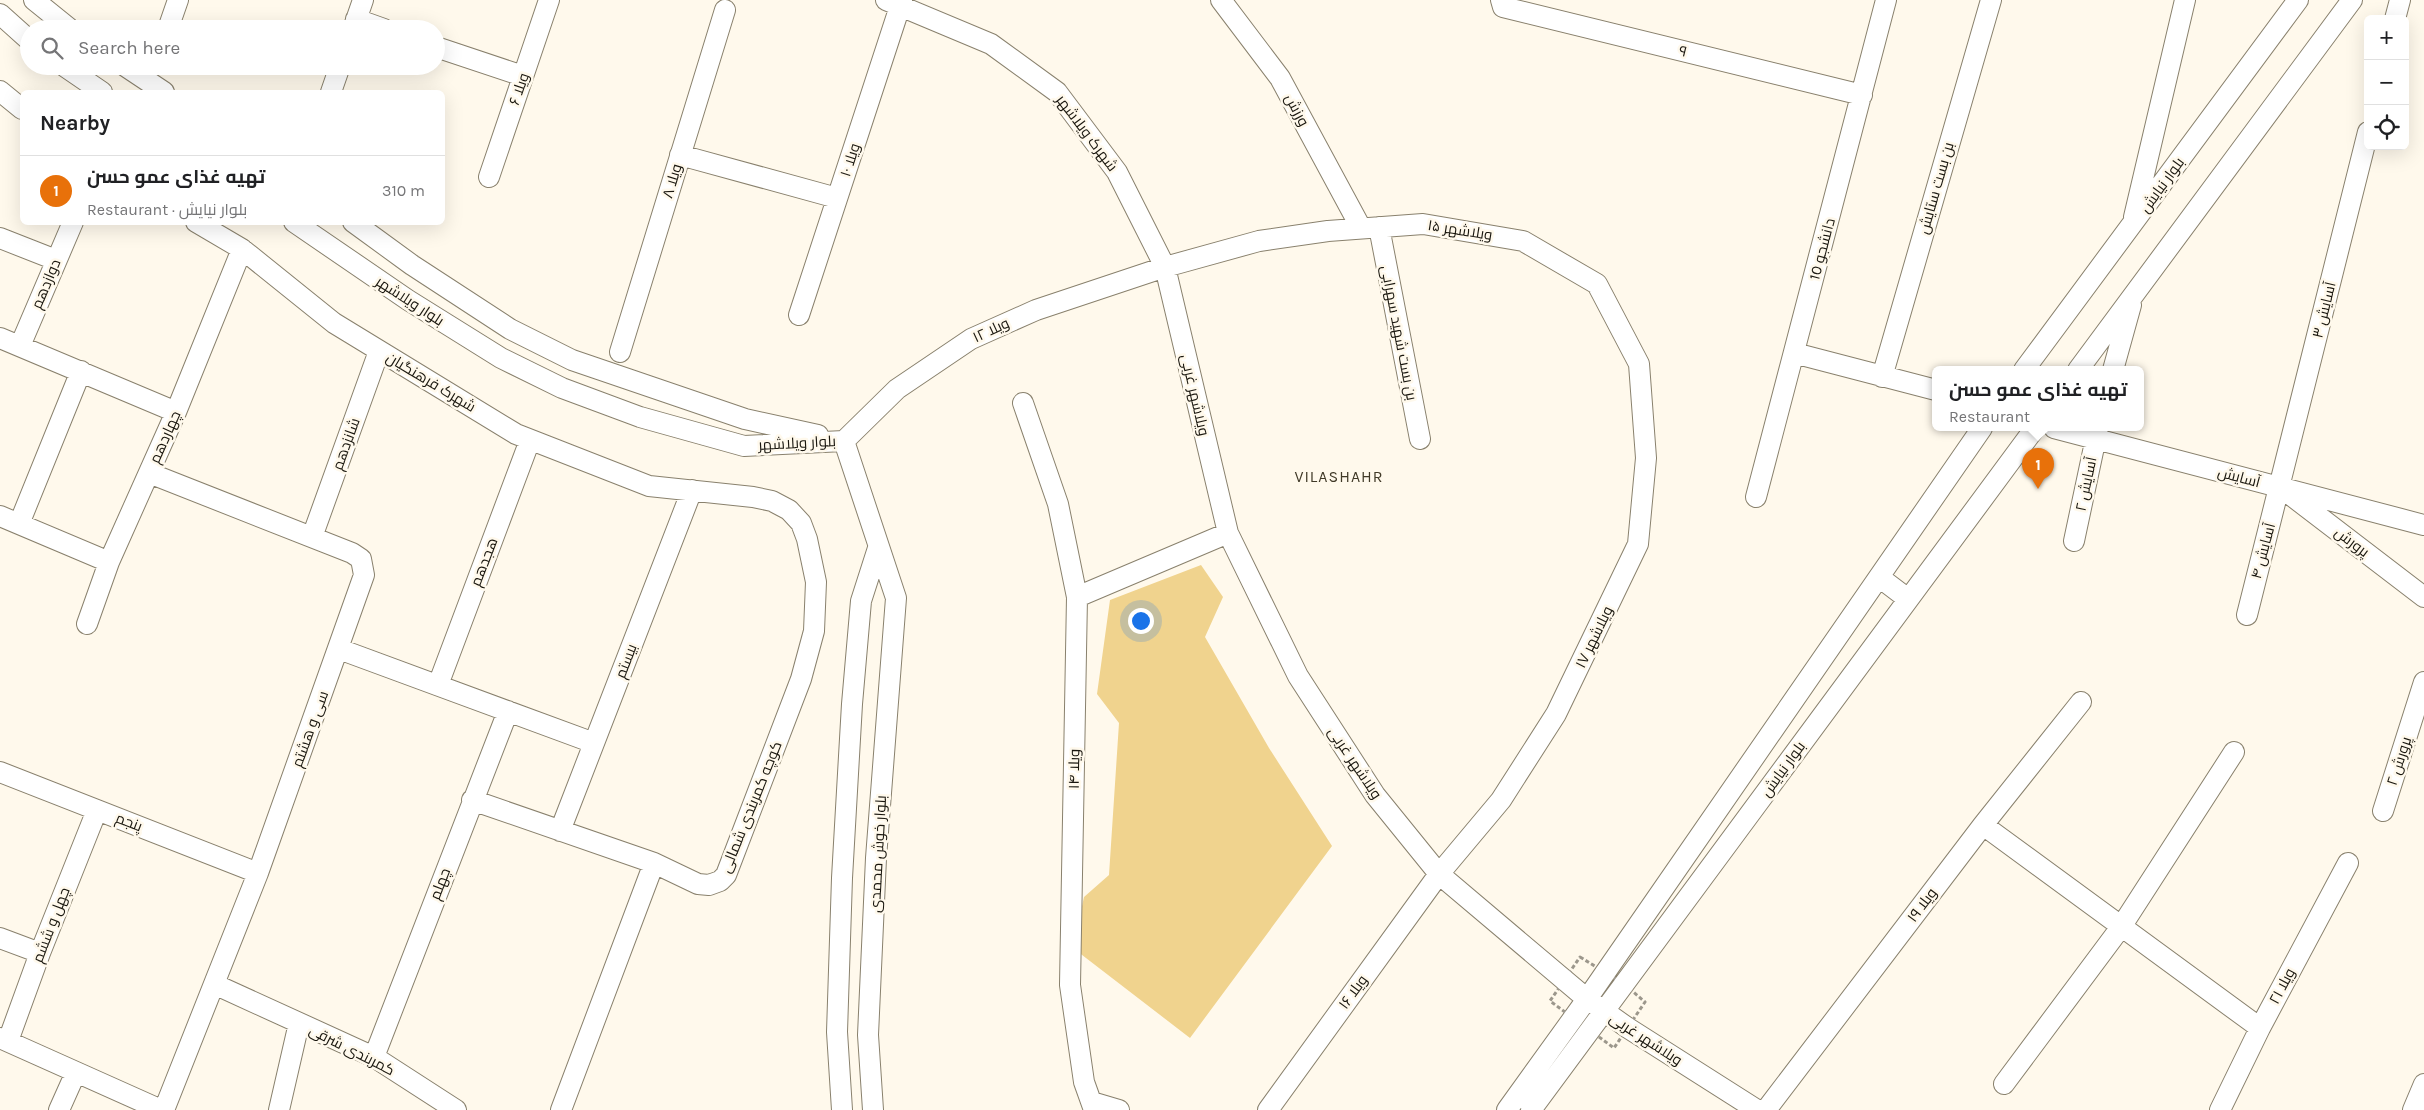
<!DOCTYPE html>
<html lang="en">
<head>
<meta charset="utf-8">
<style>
  :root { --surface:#fff; --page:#f6f6f6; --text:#202124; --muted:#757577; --line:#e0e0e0; --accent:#3c818e }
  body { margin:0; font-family:Karla,Cairo,sans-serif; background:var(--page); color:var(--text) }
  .controls { position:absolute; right:15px; top:15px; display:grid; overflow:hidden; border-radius:8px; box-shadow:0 5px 20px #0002 }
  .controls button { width:45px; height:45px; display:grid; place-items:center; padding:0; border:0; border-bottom:1px solid var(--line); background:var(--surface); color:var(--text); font:25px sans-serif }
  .you { position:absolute; left:1140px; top:620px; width:18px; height:18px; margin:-12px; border:4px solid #fff; border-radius:50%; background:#1a73e8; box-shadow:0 0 0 8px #1a73e833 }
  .badge { display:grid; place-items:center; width:32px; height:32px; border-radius:50%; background:var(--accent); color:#fff; font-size:16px; font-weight:700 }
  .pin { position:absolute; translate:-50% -41px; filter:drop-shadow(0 1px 2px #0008) }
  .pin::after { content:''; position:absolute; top:26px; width:18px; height:15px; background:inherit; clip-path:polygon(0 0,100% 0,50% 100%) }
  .popup { position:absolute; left:1932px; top:366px; width:212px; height:65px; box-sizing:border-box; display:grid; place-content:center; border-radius:8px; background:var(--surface); filter:drop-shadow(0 1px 4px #0005); font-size:16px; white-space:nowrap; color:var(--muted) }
  .popup b { font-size:19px; color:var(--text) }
  .popup::after { content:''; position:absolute; left:50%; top:100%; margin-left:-10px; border:10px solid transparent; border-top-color:var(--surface) }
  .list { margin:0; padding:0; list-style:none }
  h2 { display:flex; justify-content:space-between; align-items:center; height:65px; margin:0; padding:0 20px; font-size:21px }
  h2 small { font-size:16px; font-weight:400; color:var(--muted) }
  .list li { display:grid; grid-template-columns:32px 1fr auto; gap:15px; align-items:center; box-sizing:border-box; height:70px; padding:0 20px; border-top:1px solid var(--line) }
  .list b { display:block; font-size:19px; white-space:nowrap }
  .list p { margin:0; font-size:16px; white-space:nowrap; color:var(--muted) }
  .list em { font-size:16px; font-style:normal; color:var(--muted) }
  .icon { flex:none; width:28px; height:28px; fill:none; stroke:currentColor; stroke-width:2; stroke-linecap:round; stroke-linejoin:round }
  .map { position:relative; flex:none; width:2424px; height:1110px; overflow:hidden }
  .search { position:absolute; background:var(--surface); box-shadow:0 5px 20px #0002; left:20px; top:20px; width:425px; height:55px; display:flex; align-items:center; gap:12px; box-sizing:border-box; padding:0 18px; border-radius:28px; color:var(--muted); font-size:19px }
  .panel { position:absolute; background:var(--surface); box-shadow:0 5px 20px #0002; left:20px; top:90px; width:425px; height:135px; border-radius:8px }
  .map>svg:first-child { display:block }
  .green { fill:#f0d38e }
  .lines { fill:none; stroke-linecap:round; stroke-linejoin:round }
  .minor-casing { stroke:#89816d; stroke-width:22 }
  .path { stroke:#9c978c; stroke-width:3; stroke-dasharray:4 2.5; stroke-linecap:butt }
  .minor { stroke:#fff; stroke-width:20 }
  .labels { text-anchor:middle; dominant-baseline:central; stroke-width:5; stroke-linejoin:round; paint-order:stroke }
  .street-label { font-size:15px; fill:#19160e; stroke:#fff9ec }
  .neighbourhood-label { font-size:16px; letter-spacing:1px; fill:#403927; stroke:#fff9ec }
</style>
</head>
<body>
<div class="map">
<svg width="2424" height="1110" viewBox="0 0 2424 1110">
  <rect width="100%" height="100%" fill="#fff9ec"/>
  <path class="green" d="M 1201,565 L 1223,597 L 1205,637 L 1269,748 L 1332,846 L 1190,1038 L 1073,948 L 1084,897 L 1109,875 L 1119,723 L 1097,694 L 1110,600 Z"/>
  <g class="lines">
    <defs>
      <path id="minor" d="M 34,0 L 70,29
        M 886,0 L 991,44 L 1057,92 L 1117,172 L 1165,267 L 1228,533 L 1298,676 L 1375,795 L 1439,874 L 1587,999 L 1628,1028 L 1757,1110
        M 1221,0 L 1280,78 L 1361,228
        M 1501,0 L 1503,7 L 1862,95
        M 0,14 L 29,40
        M 356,19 L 384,29
        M 2395,19 L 2400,0
        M 170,23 L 178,0
        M 353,29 L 363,0
        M 436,47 L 523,76
        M 64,66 L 102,92
        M 125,66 L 164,92
        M 0,91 L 22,109
        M 331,92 L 340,66
        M 680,155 L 837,198
        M 489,177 L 549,0
        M 2134,217 L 2185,0
        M 196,222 L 242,249 L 334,323 L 516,434 L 649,486 L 753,497 L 772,501 L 789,510 L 801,523 L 807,539 L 816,582 L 814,631 L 801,679 L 726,875 L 720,881 L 709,885 L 698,884 L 654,863 L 472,800
        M 294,222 L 408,300 L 501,358 L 562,388 L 640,417 L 744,446 L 844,441
        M 353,222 L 412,265 L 510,329 L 572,360 L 745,419 L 818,435
        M 1379,227 L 1420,439
        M 0,238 L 56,260
        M 799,315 L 902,0
        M 0,338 L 176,412
        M 20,346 L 73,222
        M 620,352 L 725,10
        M 1794,353 L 1936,390
        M 2024,370 L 2298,0
        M 2078,370 L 2352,0
        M 2113,370 L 2131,305
        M 1882,377 L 1991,0
        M 1023,403 L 1058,504 L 1077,597
        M 2054,428 L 2424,525
        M 844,441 L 897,389 L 971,339 L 1036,310 L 1165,267 L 1259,241 L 1328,231 L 1423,224 L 1523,241 L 1597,284 L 1639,364 L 1646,458 L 1638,544 L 1556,714 L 1501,800 L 1439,874 L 1268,1110
        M 844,441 L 896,598 L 876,858 L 868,1035 L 873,1110
        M 149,473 L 352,553 L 361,559 L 364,575 L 258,873 L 164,1110
        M 2288,493 L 2424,597
        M 1756,497 L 1886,0
        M 0,516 L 109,562
        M 19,524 L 81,371
        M 312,537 L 379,351
        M 2074,541 L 2098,428
        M 1879,577 L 1908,599
        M 2247,615 L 2368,132
        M 87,624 L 109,562 L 176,412 L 242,249
        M 339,649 L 594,743
        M 438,685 L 530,440
        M 0,772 L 258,873
        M 2383,811 L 2424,682
        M 1983,825 L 2260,1028
        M 560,831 L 692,490
        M 0,938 L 40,953
        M 214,984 L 374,1057 L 456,1110
        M 0,1038 L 161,1110
        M 8,1041 L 40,953 L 97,810
        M 374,1057 L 508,711
        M 2004,1084 L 2121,927 L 2234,752
        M 1092,1102 L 1119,1110
        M 59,1110 L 76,1072
        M 279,1110 L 299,1023
        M 561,1110 L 654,863
        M 842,1110 L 837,1032 L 842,878 L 852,704 L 861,601 L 878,548
        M 1094,1110 L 1084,1082 L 1070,985 L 1077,597 L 1228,533
        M 1507,1110 L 1587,999 L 1982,428
        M 1531,1110 L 2035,428
        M 1766,1110 L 1983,825 L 2081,702
        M 2220,1110 L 2260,1028 L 2348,863
        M 2413,1110 L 2424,1084"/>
    </defs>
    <use href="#minor" class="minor-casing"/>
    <path class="path" d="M 1580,957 L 1624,984 L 1645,1002 L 1614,1048 L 1550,1001 Z"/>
    <use href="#minor" class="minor"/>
  </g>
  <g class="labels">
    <g class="street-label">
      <text transform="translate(1683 51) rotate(14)">۹</text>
      <text transform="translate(519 89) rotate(-71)">۶ ویلا</text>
      <text transform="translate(1297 110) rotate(62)">ورزش</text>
      <text transform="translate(1087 133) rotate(53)">شهرک ویلاشهر</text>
      <text transform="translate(850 160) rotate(-72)">۱۰ ویلا</text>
      <text transform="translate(672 181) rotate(-73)">ویلا ۸</text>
      <text transform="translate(2162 185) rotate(-54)">بلوار نیایش</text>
      <text transform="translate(1936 188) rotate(-74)">بن بست ستایش</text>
      <text transform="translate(1460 230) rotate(9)">ویلاشهر ۱۵</text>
      <text transform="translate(1822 249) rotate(-75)">دانشجو 10</text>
      <text transform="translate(46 284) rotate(-67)">دوازدهم</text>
      <text transform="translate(410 301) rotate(33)">بلوار ویلاشهر</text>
      <text transform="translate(2324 310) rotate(-76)">۳ آسایش</text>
      <text transform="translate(991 330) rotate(-25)">ویلا ۱۲</text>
      <text transform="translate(1399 333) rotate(79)">بن بست شهید سهرابی</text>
      <text transform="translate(431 382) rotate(31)">شهرک فرهنگیان</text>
      <text transform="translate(1195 395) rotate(77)">ویلاشهر غربی</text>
      <text transform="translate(165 437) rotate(-66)">چهاردهم</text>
      <text transform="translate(797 443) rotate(-3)">بلوار ویلاشهر</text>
      <text transform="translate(346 444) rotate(-70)">شانزدهم</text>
      <text transform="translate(2239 477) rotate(15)">آسایش</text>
      <text transform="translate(2086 484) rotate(-78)">۲ آسایش</text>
      <text transform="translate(2352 542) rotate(37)">پرورش</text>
      <text transform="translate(2263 551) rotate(-75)">۴ آسایش</text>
      <text transform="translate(484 562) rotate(-69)">هجدهم</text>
      <text transform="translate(1594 637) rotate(-64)">ویلاشهر ۱۷</text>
      <text transform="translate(626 661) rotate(-69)">بیستم</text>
      <text transform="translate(310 729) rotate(-70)">سی و هشتم</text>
      <text transform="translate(2399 761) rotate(-72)">پرورش ۲</text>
      <text transform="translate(1355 763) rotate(56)">ویلاشهر غربی</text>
      <text transform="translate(1074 769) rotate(-89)">۱۴ ویلا</text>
      <text transform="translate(1783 769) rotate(-54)">بلوار نیایش</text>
      <text transform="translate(751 807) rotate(-68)">کوچه کمربندی شمالی</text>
      <text transform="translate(129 822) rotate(21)">پنجم</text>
      <text transform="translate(878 854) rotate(-87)">بلوار خوش محمدی</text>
      <text transform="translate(440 884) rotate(-69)">چهلم</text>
      <text transform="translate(1922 905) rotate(-53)">۱۹ ویلا</text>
      <text transform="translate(51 925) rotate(-69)">چهل و ششم</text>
      <text transform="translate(2282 986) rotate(-62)">ویلا ۲۱</text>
      <text transform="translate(1353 992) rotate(-54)">۱۶ ویلا</text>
      <text transform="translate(1646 1039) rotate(33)">ویلاشهر غربی</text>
      <text transform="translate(352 1050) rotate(27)">کمربندی شرقی</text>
    </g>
    <g class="neighbourhood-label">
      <text x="1339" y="476">VILASHAHR</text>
    </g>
  </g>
</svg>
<div class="controls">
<button>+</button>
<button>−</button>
<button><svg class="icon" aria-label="locate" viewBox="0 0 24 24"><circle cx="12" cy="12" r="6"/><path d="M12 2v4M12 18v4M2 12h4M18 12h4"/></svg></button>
</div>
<div class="you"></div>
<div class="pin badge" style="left:2038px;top:489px;background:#e8710a">1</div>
<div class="popup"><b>تهیه غذای عمو حسن</b>Restaurant</div>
<div class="search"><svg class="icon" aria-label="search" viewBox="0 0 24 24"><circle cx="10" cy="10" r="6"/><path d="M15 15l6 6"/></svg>Search here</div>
<section class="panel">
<h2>Nearby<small></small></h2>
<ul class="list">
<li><span class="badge" style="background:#e8710a">1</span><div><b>تهیه غذای عمو حسن</b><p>Restaurant · بلوار نیایش</p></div><em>310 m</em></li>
</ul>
</section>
</div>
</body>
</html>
